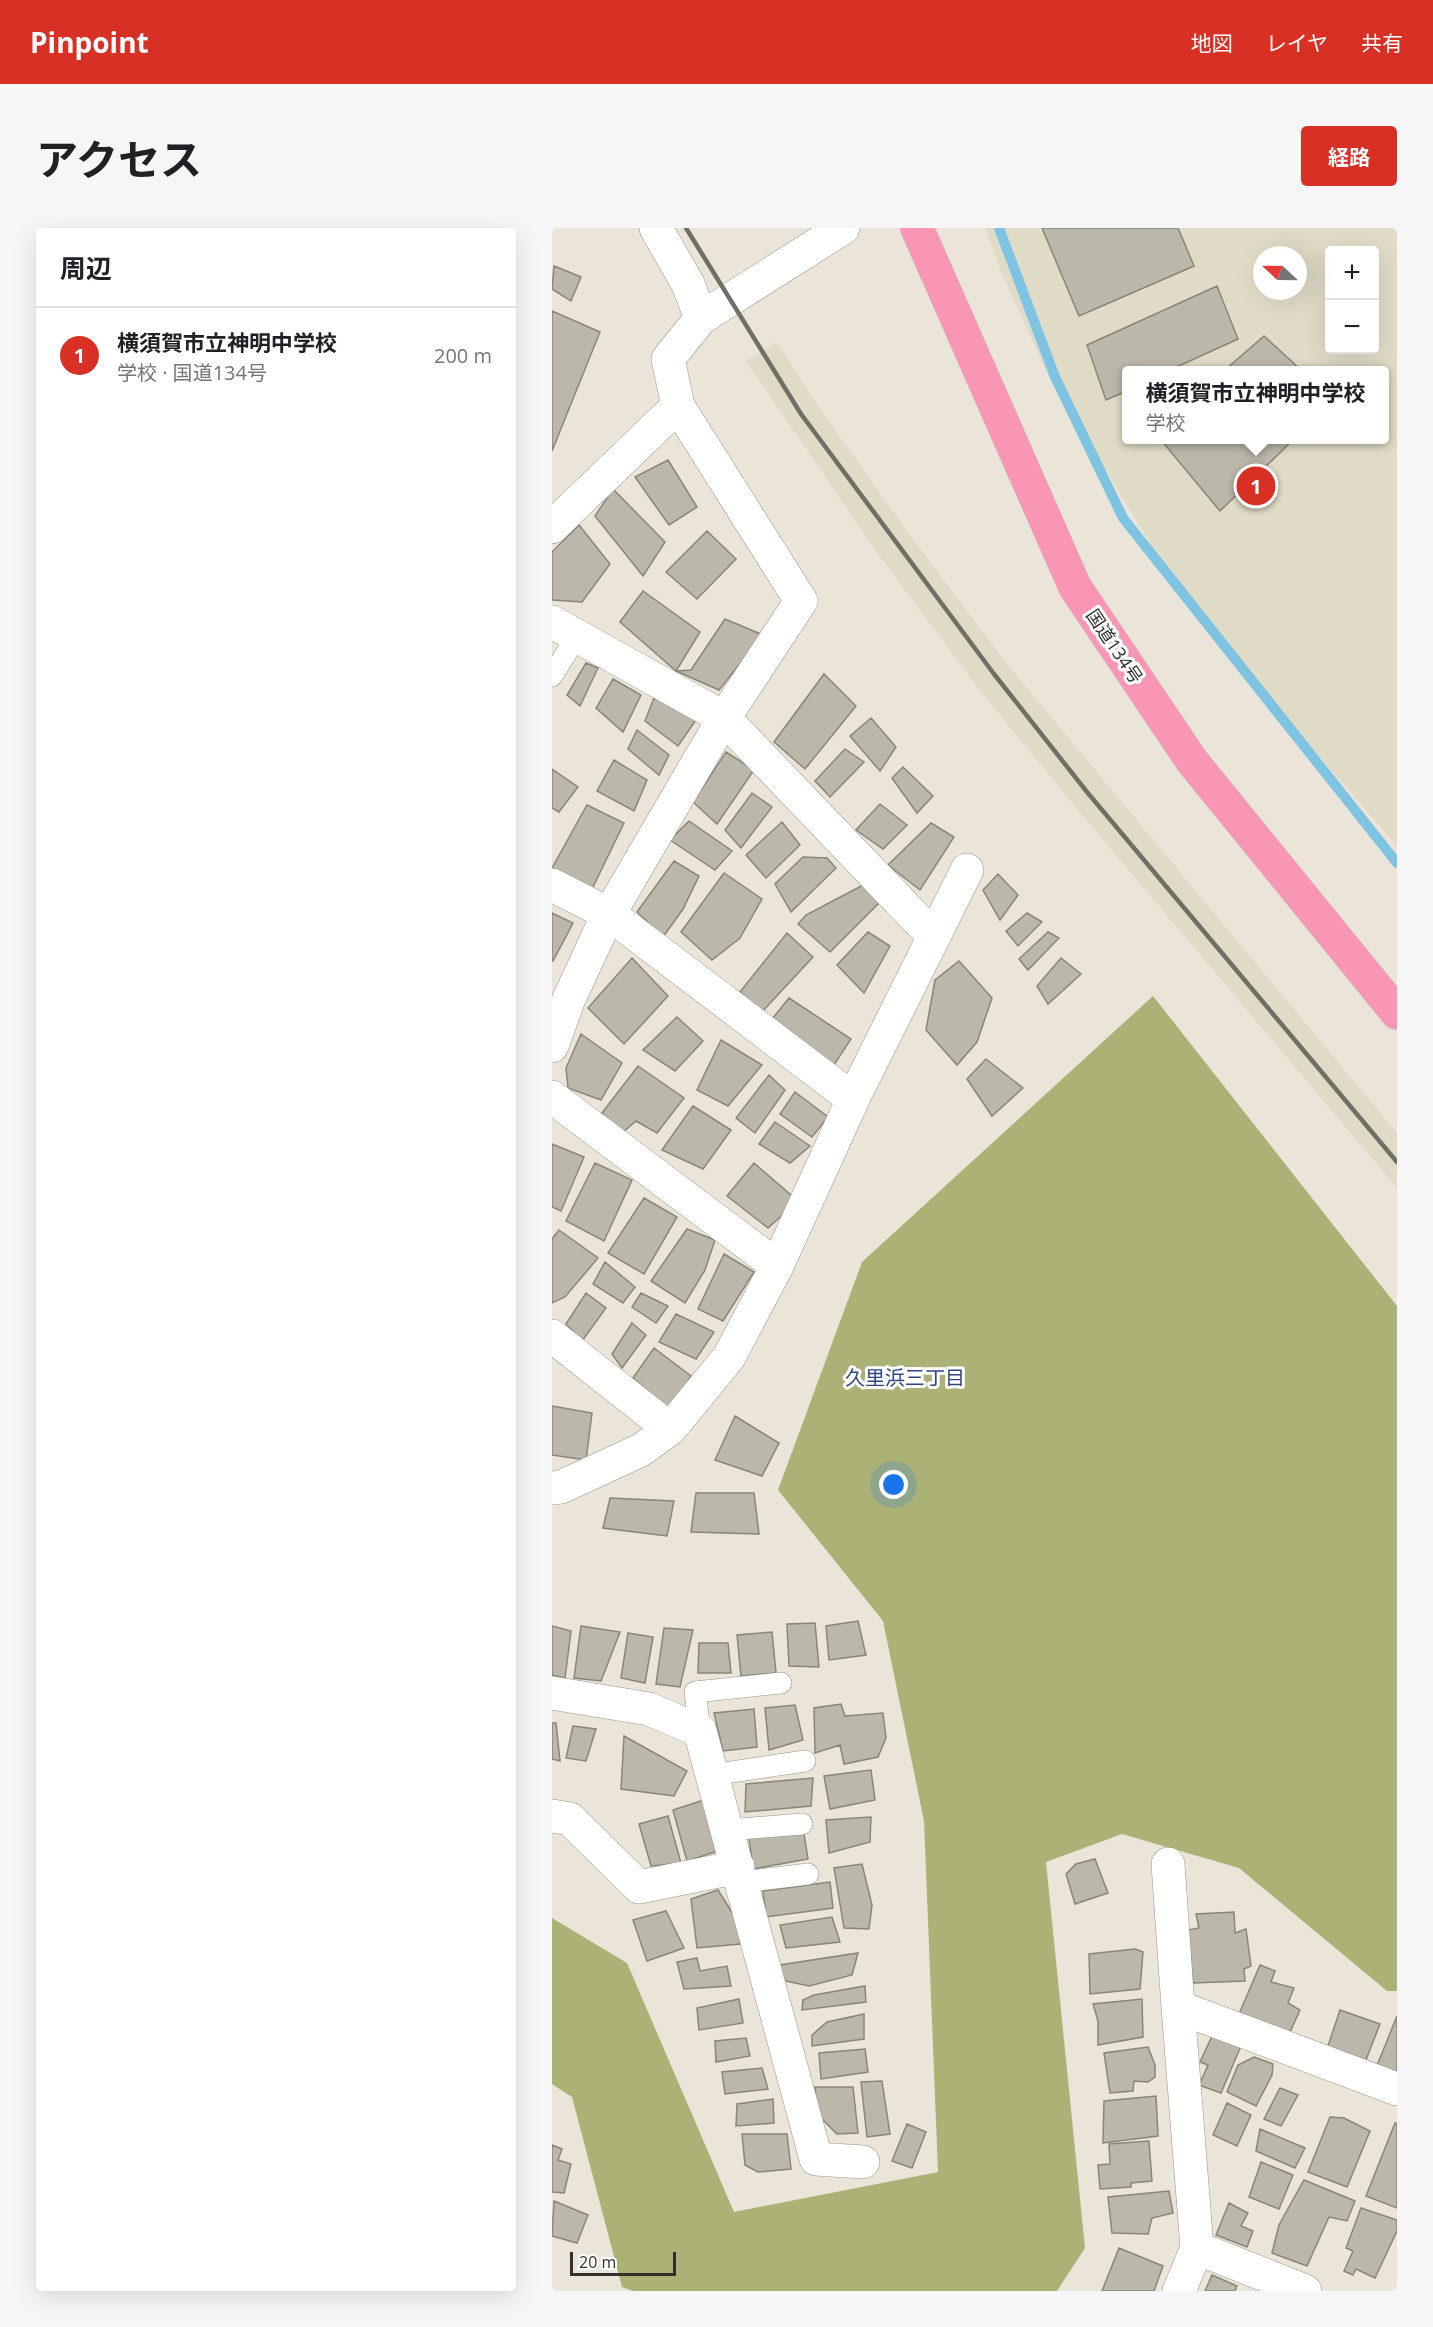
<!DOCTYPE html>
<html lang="ja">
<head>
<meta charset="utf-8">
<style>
  :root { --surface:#fff; --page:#f6f6f6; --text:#202124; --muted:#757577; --line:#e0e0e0; --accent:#d93025 }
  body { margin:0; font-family:"Open Sans","Noto Sans JP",sans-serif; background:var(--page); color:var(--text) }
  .controls { position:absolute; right:18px; top:18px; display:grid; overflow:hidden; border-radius:6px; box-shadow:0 6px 24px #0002 }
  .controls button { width:54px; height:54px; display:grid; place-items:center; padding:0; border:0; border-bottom:2px solid var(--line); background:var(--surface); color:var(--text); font:30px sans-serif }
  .compass { position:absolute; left:701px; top:18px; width:54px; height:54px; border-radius:50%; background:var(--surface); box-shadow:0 6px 24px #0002; rotate:292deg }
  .scale { position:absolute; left:18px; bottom:15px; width:106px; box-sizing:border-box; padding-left:6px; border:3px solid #32302b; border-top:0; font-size:16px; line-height:21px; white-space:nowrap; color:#32302b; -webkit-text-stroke:4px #fff; paint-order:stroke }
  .you { position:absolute; left:342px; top:1257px; width:21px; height:21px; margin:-15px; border:4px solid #fff; border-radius:50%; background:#1a73e8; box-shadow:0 0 0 9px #1a73e833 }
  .badge { display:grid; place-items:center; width:39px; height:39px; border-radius:50%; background:var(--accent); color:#fff; font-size:20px; font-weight:700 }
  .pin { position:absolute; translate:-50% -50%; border:3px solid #fff; box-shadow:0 2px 6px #0006 }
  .popup { position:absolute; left:570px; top:138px; width:267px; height:78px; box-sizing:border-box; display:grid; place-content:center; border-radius:6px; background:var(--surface); filter:drop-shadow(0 2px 4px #0005); font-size:20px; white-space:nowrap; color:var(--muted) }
  .popup b { font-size:22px; color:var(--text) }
  .popup::after { content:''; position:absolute; left:50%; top:100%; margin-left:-12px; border:12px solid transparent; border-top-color:var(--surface) }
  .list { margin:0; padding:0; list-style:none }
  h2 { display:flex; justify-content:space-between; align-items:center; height:78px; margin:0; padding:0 24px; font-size:26px }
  h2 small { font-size:20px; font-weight:400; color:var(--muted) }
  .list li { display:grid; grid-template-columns:39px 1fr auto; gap:18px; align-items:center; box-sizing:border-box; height:96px; padding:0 24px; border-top:2px solid var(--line) }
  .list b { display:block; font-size:22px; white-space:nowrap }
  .list p { margin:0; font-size:20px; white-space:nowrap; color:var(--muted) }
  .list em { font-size:20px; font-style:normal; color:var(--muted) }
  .map { position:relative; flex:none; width:845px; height:2063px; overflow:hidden; border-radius:6px }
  header { display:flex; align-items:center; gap:36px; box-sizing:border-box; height:84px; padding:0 30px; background:var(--accent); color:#fff }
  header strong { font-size:28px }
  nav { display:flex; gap:33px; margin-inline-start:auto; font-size:21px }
  .intro { display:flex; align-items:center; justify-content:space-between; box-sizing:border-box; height:144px; padding:0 36px }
  h1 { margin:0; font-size:42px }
  .button { padding:15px 27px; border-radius:6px; background:var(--accent); color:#fff; font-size:21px; font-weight:700 }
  main { display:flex; gap:36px; padding:0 36px }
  aside { flex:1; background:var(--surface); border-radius:6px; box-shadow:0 6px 24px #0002 }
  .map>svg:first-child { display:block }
  .built { fill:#e0dbc6; fill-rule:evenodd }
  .forest { fill:#acb275 }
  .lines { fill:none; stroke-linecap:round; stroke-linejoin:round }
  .stream { stroke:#7fc3e2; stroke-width:10 }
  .building { fill:#bbb7aa; stroke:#898579; stroke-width:1.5 }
  .service-casing { stroke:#9a9689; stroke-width:22 }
  .minor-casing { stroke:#9a9689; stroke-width:34 }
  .trunk-casing { stroke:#c6c5c4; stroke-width:34 }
  .service { stroke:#fff; stroke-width:21 }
  .minor { stroke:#fff; stroke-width:33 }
  .trunk { stroke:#f896b4; stroke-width:33 }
  .rail { stroke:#716e66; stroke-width:4.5 }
  .labels { text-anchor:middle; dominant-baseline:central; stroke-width:6; stroke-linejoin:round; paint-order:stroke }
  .street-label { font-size:18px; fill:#32302b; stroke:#fff }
  .neighbourhood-label { font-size:20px; fill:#2e4780; stroke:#fff }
</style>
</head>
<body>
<header>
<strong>Pinpoint</strong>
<nav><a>地図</a><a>レイヤ</a><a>共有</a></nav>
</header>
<div class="intro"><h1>アクセス</h1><a class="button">経路</a></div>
<main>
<aside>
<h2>周辺<small></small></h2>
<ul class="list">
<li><span class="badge">1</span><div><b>横須賀市立神明中学校</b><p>学校 · 国道134号</p></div><em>200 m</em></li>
</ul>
</aside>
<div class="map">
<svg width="845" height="2063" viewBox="0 0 845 2063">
  <rect width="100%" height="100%" fill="#eae5d8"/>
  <path class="built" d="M 433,0 L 845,0 L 845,618 L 634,375 L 493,141 L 449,44 ZM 778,22 L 822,22 L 822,122 L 778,122 ZM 710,27 L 746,27 L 746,63 L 710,63 ZM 575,142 L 833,142 L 833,212 L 575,212 Z
    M 225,114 L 267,179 L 355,303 L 455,436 L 845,905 L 845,960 L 520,575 L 425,459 L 324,323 L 194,133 Z"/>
  <path class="forest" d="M 601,768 L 845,1078 L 845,1763 L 835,1763 L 687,1640 L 570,1606 L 494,1634 L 533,2020 L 505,2063 L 81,2063 L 70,2059 L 20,1869 L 0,1856 L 0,1690 L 75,1735 L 182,1984 L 386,1944 L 372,1593 L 331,1393 L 226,1262 L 310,1034 Z"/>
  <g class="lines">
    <path class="stream" d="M 447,0 L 503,149 L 571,290 L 845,635"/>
  </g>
  <path class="building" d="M 490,0 L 626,0 L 642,38 L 527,88 Z
    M 2,38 L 29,49 L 19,73 L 0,61 Z
    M 665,58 L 686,111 L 618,142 L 575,142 L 575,163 L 554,172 L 535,117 Z
    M 0,83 L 48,104 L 0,223 Z
    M 712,108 L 749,142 L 673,142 Z
    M 609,212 L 741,212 L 668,283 Z
    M 116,232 L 145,279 L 117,297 L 83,249 Z
    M 61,261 L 113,314 L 91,348 L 43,288 Z
    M 27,297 L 58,336 L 30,374 L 0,372 L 0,324 Z
    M 155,303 L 184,331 L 145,371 L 114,344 Z
    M 91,363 L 148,404 L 124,443 L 68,394 Z
    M 173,391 L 211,407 L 167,462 L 124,443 L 139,442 Z
    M 34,435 L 46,440 L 28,478 L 15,467 Z
    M 272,446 L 304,478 L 253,541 L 222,514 Z
    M 61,451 L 89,467 L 71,504 L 44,480 Z
    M 102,470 L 146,489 L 126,518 L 93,493 Z
    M 319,490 L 344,519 L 328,543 L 298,508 Z
    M 85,502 L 117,527 L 107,547 L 76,521 Z
    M 293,521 L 312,534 L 278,569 L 263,553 Z
    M 174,524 L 202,542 L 165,596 L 141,574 Z
    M 62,532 L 95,552 L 82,583 L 45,563 Z
    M 351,539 L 381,568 L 365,585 L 340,550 Z
    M 0,541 L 26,559 L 7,584 L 0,580 Z
    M 200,565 L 220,579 L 189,620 L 173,602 Z
    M 328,576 L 355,597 L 331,621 L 304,602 Z
    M 35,577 L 72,595 L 40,661 L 0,640 Z
    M 137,593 L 180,623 L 163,642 L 118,612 Z
    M 230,594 L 248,617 L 214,650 L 194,627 Z
    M 379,595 L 402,609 L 368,662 L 336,637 Z
    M 251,629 L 275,630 L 284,640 L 239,684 L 223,656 Z
    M 122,633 L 147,648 L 131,681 L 111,709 L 85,684 Z
    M 172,645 L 210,671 L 188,710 L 160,732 L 129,704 Z
    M 446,646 L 466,667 L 448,692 L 431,662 Z
    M 313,656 L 329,673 L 278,724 L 246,696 L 254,687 Z
    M 0,685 L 21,695 L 1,733 L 0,732 Z
    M 475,685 L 490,694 L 466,718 L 454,703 Z
    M 316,704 L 338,718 L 312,765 L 285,737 Z
    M 496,704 L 507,710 L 476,742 L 467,731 Z
    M 235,705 L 261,729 L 209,785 L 188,764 Z
    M 80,730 L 116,768 L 72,816 L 36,780 Z
    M 509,730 L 529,746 L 496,776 L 485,758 Z
    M 407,733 L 440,770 L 425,814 L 405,837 L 374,802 L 383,752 Z
    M 237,770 L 299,811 L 280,840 L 220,791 Z
    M 125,789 L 151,813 L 123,843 L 91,822 Z
    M 29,806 L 70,835 L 49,872 L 16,860 L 14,840 Z
    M 169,812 L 210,837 L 176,878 L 145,862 Z
    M 434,831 L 471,860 L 440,888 L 415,851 Z
    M 86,838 L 132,870 L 105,905 L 84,893 L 69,906 L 50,885 Z
    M 217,847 L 233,862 L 203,905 L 184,890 Z
    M 243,864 L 276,889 L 260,909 L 228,886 Z
    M 141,878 L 179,902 L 151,941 L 110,922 Z
    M 223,894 L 258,918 L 238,935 L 207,916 Z
    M 0,916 L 32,929 L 9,983 L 0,979 Z
    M 43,935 L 80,952 L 52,1013 L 14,993 Z
    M 202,935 L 246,973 L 216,1000 L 175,968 Z
    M 92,970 L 125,989 L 92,1046 L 56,1025 Z
    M 135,1001 L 163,1012 L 153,1042 L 133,1075 L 99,1053 Z
    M 7,1002 L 46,1030 L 13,1069 L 0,1075 L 0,1011 Z
    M 172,1026 L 202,1044 L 171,1093 L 146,1081 Z
    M 53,1034 L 83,1059 L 71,1075 L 41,1056 Z
    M 34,1065 L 54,1080 L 30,1113 L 14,1096 Z
    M 89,1065 L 116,1078 L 104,1095 L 80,1079 Z
    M 124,1086 L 162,1104 L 144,1131 L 107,1114 Z
    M 80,1095 L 94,1107 L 70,1140 L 60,1126 Z
    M 102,1120 L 139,1148 L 119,1183 L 81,1150 Z
    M 0,1178 L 40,1185 L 34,1232 L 0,1227 Z
    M 183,1188 L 227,1215 L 210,1248 L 163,1232 Z
    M 144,1265 L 202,1265 L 207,1306 L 139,1304 Z
    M 58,1270 L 122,1273 L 115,1308 L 51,1300 Z
    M 306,1393 L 314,1427 L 277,1432 L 274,1398 Z
    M 263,1395 L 267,1439 L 237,1438 L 235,1396 Z
    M 0,1398 L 19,1403 L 13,1450 L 0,1447 Z
    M 29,1398 L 68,1404 L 49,1453 L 22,1450 Z
    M 112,1400 L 141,1402 L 128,1459 L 104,1456 Z
    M 220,1404 L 224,1445 L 189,1448 L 185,1407 Z
    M 76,1405 L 101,1409 L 93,1455 L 69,1450 Z
    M 147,1415 L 176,1415 L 179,1445 L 146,1445 Z
    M 289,1476 L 293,1488 L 331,1485 L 334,1510 L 326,1529 L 292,1536 L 288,1517 L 263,1525 L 262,1480 Z
    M 243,1477 L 251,1512 L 217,1522 L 213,1480 Z
    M 202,1481 L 205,1519 L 171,1523 L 162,1485 Z
    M 0,1495 L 4,1495 L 8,1533 L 0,1531 Z
    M 21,1498 L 44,1501 L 34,1533 L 14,1530 Z
    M 72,1508 L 135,1543 L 122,1568 L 69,1561 Z
    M 319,1542 L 323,1572 L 278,1581 L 272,1548 Z
    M 261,1550 L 259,1578 L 193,1584 L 194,1556 Z
    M 152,1572 L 166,1623 L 135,1633 L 121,1582 Z
    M 116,1588 L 129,1635 L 99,1638 L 87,1596 Z
    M 319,1589 L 318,1614 L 277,1625 L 274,1592 Z
    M 252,1606 L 256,1631 L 201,1641 L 197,1610 Z
    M 543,1631 L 556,1665 L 523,1676 L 514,1646 L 524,1636 Z
    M 310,1636 L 320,1677 L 317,1701 L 292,1700 L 282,1640 Z
    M 278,1654 L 281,1680 L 214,1689 L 211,1663 Z
    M 166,1662 L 188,1697 L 188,1716 L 145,1720 L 139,1671 Z
    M 114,1683 L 132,1720 L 95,1733 L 81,1692 Z
    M 682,1684 L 683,1705 L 694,1701 L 699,1738 L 692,1741 L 693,1753 L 641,1755 L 636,1702 L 647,1700 L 644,1686 Z
    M 280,1689 L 288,1714 L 234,1720 L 228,1697 Z
    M 583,1721 L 591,1724 L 588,1761 L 538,1766 L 537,1726 Z
    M 306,1725 L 300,1747 L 257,1758 L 229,1752 L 228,1737 Z
    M 145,1730 L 148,1743 L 175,1738 L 179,1758 L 132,1761 L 125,1734 Z
    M 708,1737 L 723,1743 L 719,1754 L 742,1760 L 736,1775 L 748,1782 L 738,1804 L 687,1786 Z
    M 313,1758 L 314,1774 L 250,1782 L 251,1772 L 262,1767 Z
    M 187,1771 L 191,1795 L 147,1802 L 145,1780 Z
    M 590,1771 L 591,1809 L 546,1817 L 546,1793 L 541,1776 Z
    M 788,1782 L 828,1796 L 812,1837 L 774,1824 Z
    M 312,1786 L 312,1811 L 260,1818 L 260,1807 L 275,1794 Z
    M 845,1788 L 845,1849 L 824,1840 Z
    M 661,1806 L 689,1818 L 669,1865 L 647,1857 L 656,1837 L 648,1834 Z
    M 194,1810 L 198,1828 L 164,1834 L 163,1813 Z
    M 596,1819 L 603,1837 L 603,1849 L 596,1854 L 582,1853 L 581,1863 L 558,1865 L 552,1825 Z
    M 313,1821 L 316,1844 L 269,1851 L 267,1825 Z
    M 702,1829 L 721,1836 L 720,1847 L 704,1878 L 675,1864 L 686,1837 Z
    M 210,1840 L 216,1861 L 173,1866 L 170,1844 Z
    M 330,1853 L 338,1906 L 315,1909 L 309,1854 Z
    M 263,1859 L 301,1859 L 306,1905 L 285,1906 L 265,1886 Z
    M 728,1860 L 746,1867 L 729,1898 L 712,1891 Z
    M 604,1868 L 606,1908 L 551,1915 L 552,1873 Z
    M 221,1871 L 222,1895 L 184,1898 L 185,1876 Z
    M 675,1875 L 699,1887 L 685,1918 L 661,1907 Z
    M 778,1889 L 792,1890 L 818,1903 L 795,1959 L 756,1944 Z
    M 843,1895 L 845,1895 L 845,1980 L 814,1968 Z
    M 355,1896 L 374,1904 L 360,1940 L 340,1933 Z
    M 708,1901 L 753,1920 L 743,1940 L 704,1923 Z
    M 190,1906 L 235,1906 L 239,1941 L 206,1944 L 193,1937 Z
    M 597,1913 L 600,1953 L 579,1955 L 579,1959 L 548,1961 L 546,1937 L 558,1936 L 557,1916 Z
    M 0,1917 L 10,1921 L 6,1932 L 19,1936 L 12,1965 L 0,1964 Z
    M 709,1934 L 741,1947 L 727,1981 L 697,1969 Z
    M 752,1952 L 803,1973 L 795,1993 L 777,1989 L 755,2038 L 720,2025 L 727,1997 Z
    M 617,1963 L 621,1985 L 600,1990 L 596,2006 L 560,2005 L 556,1969 Z
    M 2,1973 L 36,1987 L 25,2015 L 0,2008 Z
    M 677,1975 L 696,1985 L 689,1998 L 701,2003 L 695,2019 L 664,2007 Z
    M 809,1980 L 845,1992 L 845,2003 L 823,2050 L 804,2041 L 801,2047 L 792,2043 L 801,2023 L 794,2020 Z
    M 567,2020 L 611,2038 L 602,2063 L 550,2063 Z
    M 660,2047 L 685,2058 L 683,2063 L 653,2063 Z"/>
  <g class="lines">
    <defs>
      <path id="service" d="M 0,448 L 25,408
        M 148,1503 L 143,1464 L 229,1455
        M 160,1547 L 253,1533
        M 176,1602 L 250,1596
        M 190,1654 L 256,1646"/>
      <path id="minor" d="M 104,0 L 136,56 L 149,90
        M 0,299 L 126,178
        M 0,394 L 172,490 L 381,708
        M 0,657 L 57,686 L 301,871
        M 0,818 L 16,773 L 53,693 L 172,490 L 249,373 L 126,178 L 116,131 L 149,90 L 291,0
        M 0,869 L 225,1038
        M 0,1108 L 118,1201
        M 0,1260 L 9,1259 L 89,1222 L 118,1201 L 177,1129 L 225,1038 L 301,871 L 415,642
        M 0,1465 L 97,1481 L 148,1503 L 264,1931 L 311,1934
        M 0,1588 L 18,1591 L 87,1659 L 186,1639
        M 616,1636 L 626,1779
        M 627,2063 L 645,2020
        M 753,2063 L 645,2020 L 626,1779 L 845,1861"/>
      <path id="trunk" d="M 365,0 L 523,359 L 640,533 L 845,785"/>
    </defs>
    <use href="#service" class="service-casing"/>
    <use href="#minor" class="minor-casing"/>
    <use href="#trunk" class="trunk-casing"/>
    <use href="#service" class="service"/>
    <use href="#minor" class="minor"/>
    <use href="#trunk" class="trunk"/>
    <path class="rail" d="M 134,0 L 249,186 L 442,446 L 535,564 L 845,934"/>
  </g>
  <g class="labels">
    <g class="street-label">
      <text transform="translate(563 418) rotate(56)">国道134号</text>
    </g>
    <g class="neighbourhood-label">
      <text x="353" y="1149">久里浜三丁目</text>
    </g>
  </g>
</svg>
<div class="controls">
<button>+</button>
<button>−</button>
</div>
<svg class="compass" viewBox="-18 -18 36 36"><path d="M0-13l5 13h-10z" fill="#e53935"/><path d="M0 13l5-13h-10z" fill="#757577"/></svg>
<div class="scale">20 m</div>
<div class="you"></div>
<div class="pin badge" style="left:704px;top:258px">1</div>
<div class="popup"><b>横須賀市立神明中学校</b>学校</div>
</div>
</main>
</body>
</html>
